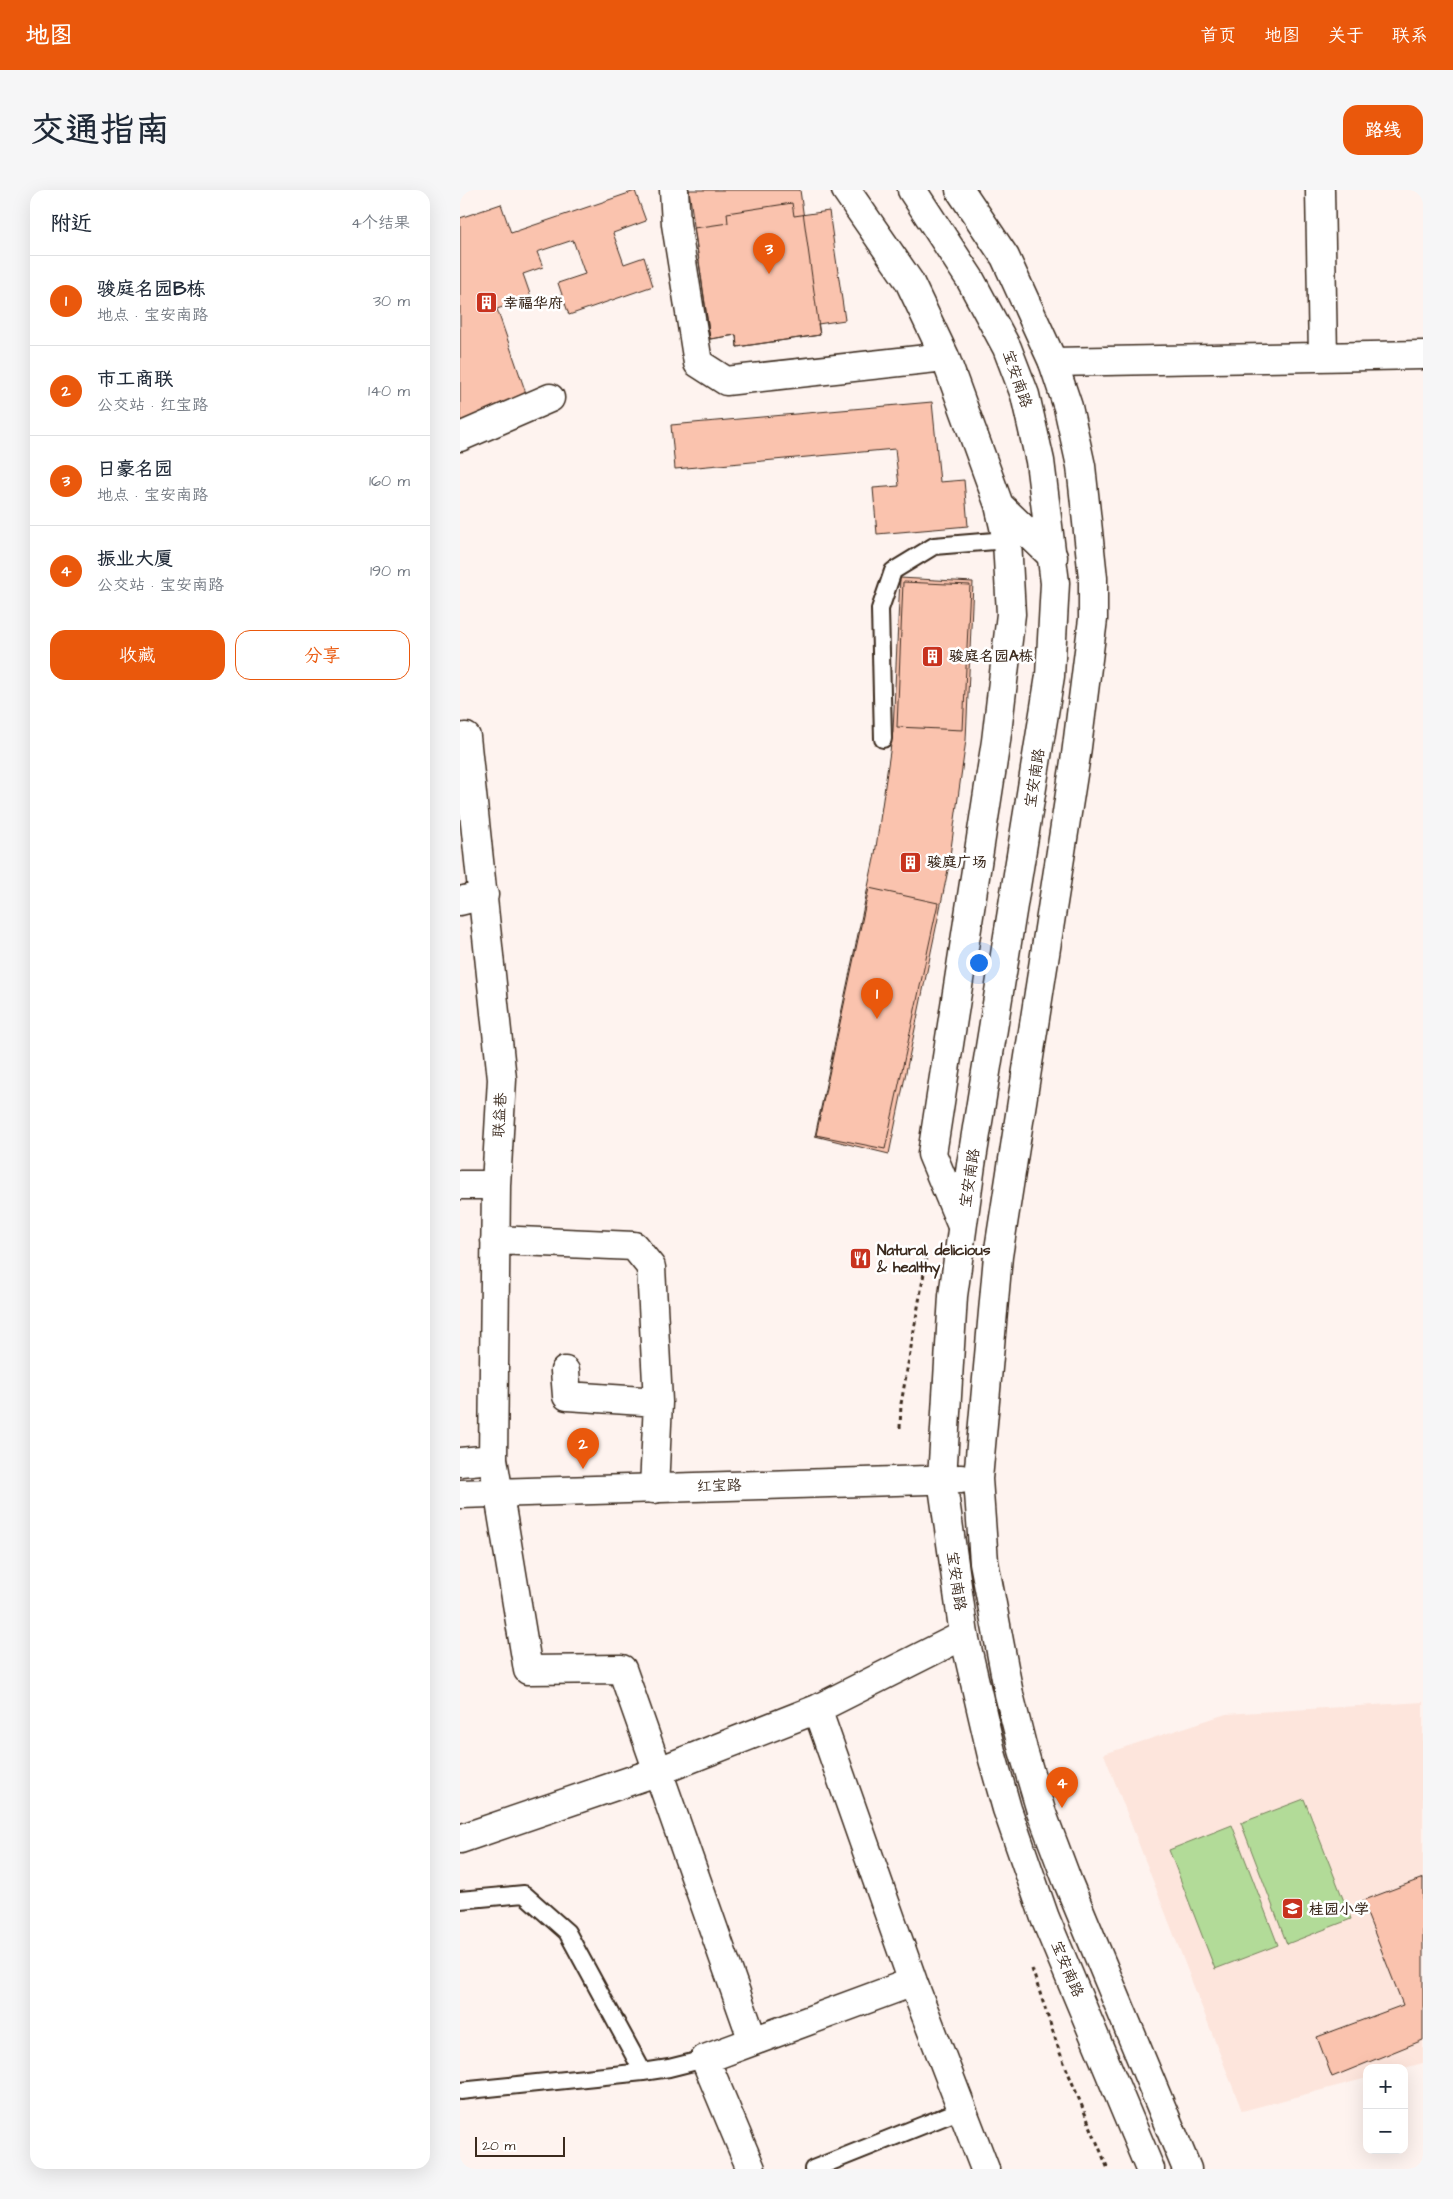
<!DOCTYPE html>
<html lang="zh">
<head>
<meta charset="utf-8">
<style>
  :root { --surface:#fff; --page:#f6f6f7; --text:#1f2937; --muted:#747a83; --line:#e0e1e3; --accent:#ea580c }
  body { margin:0; font-family:"Architects Daughter","LXGW WenKai TC",sans-serif; background:var(--page); color:var(--text) }
  .controls { position:absolute; right:15px; bottom:15px; display:grid; overflow:hidden; border-radius:10px; box-shadow:0 5px 20px #0002 }
  .controls button { width:45px; height:45px; display:grid; place-items:center; padding:0; border:0; border-bottom:1px solid var(--line); background:var(--surface); color:var(--text); font:25px sans-serif }
  .scale { position:absolute; left:15px; bottom:12px; width:90px; box-sizing:border-box; padding-left:5px; border:2px solid #3b2a1e; border-top:0; font-size:14px; line-height:18px; white-space:nowrap; color:#3b2a1e; -webkit-text-stroke:4px #fff; paint-order:stroke }
  .you { position:absolute; left:518px; top:772px; width:18px; height:18px; margin:-12px; border:4px solid #fff; border-radius:50%; background:#1a73e8; box-shadow:0 0 0 8px #1a73e833 }
  .badge { display:grid; place-items:center; width:32px; height:32px; border-radius:50%; background:var(--accent); color:#fff; font-size:16px; font-weight:700 }
  .pin { position:absolute; translate:-50% -41px; filter:drop-shadow(0 1px 2px #0008) }
  .pin::after { content:''; position:absolute; top:26px; width:18px; height:15px; background:inherit; clip-path:polygon(0 0,100% 0,50% 100%) }
  .list { margin:0; padding:0; list-style:none }
  h2 { display:flex; justify-content:space-between; align-items:center; height:65px; margin:0; padding:0 20px; font-size:21px }
  h2 small { font-size:16px; font-weight:400; color:var(--muted) }
  .list li { display:grid; grid-template-columns:32px 1fr auto; gap:15px; align-items:center; box-sizing:border-box; height:90px; padding:0 20px; border-top:1px solid var(--line) }
  .list b { display:block; font-size:19px; white-space:nowrap }
  .list p { margin:0; font-size:16px; white-space:nowrap; color:var(--muted) }
  .list em { font-size:16px; font-style:normal; color:var(--muted) }
  .actions { display:flex; gap:10px; padding:15px 20px }
  .actions a { flex:1; padding:11px 0; border:1px solid var(--accent); border-radius:15px; text-align:center; font-size:18px; color:var(--accent) }
  .actions .main { background:var(--accent); color:#fff }
  .map { position:relative; flex:none; width:963px; height:1979px; overflow:hidden; border-radius:15px }
  header { display:flex; align-items:center; gap:30px; box-sizing:border-box; height:70px; padding:0 25px; background:var(--accent); color:#fff }
  header strong { font-size:24px }
  nav { display:flex; gap:28px; margin-inline-start:auto; font-size:18px }
  .intro { display:flex; align-items:center; justify-content:space-between; box-sizing:border-box; height:120px; padding:0 30px }
  h1 { margin:0; font-size:35px }
  .button { padding:12px 22px; border-radius:15px; background:var(--accent); color:#fff; font-size:18px; font-weight:700 }
  main { display:flex; gap:30px; padding:0 30px }
  aside { flex:1; background:var(--surface); border-radius:15px; box-shadow:0 5px 20px #0002 }
  .map>svg:first-child { display:block }
  .built { fill:#fde5dc }
  .grass { fill:#b2db98; stroke:#76825b }
  .building { fill:#fac3ae; stroke:#3b2a1e }
  .lines { fill:none; stroke-linecap:round; stroke-linejoin:round }
  .service-casing { stroke:#3b2a1e; stroke-width:20 }
  .minor-casing { stroke:#3b2a1e; stroke-width:31 }
  .tertiary-casing { stroke:#3b2a1e; stroke-width:31 }
  .path { stroke:#3b2a1e; stroke-width:3; stroke-dasharray:4 4; stroke-linecap:butt }
  .service { stroke:#fff; stroke-width:16 }
  .minor { stroke:#fff; stroke-width:28 }
  .tertiary { stroke:#fff; stroke-width:28 }
  .labels { text-anchor:middle; dominant-baseline:central; stroke-width:5; stroke-linejoin:round; paint-order:stroke }
  .poi-label { font-size:15px; font-weight:bold; fill:#3b2a1e; stroke:#fff; text-anchor:start }
  .street-label { font-size:15px; fill:#3b2a1e; stroke:#fff }
</style>
</head>
<body>
<header>
<strong>地图</strong>
<nav><a>首页</a><a>地图</a><a>关于</a><a>联系</a></nav>
</header>
<div class="intro"><h1>交通指南</h1><a class="button">路线</a></div>
<main>
<aside>
<h2>附近<small>4个结果</small></h2>
<ul class="list">
<li><span class="badge">1</span><div><b>骏庭名园B栋</b><p>地点 · 宝安南路</p></div><em>30 m</em></li>
<li><span class="badge">2</span><div><b>市工商联</b><p>公交站 · 红宝路</p></div><em>140 m</em></li>
<li><span class="badge">3</span><div><b>日豪名园</b><p>地点 · 宝安南路</p></div><em>160 m</em></li>
<li><span class="badge">4</span><div><b>振业大厦</b><p>公交站 · 宝安南路</p></div><em>190 m</em></li>
</ul>
<div class="actions"><a class="main">收藏</a><a>分享</a></div>
</aside>
<div class="map">
<svg width="963" height="1979" viewBox="0 0 963 1979">
  <rect width="100%" height="100%" fill="#fef3ef"/>
  <filter id="ink" filterUnits="userSpaceOnUse"><feTurbulence type="fractalNoise" baseFrequency=".02" numOctaves="2"/><feDisplacementMap in="SourceGraphic" scale="10" xChannelSelector="R" yChannelSelector="G"/><feConvolveMatrix kernelMatrix="1 2 1 2 8 2 1 2 1" color-interpolation-filters="sRGB"/></filter>
  <g filter="url(#ink)">
    <path class="built" d="M 963,1512 L 963,1873 L 944,1878 L 907,1878 L 907,1888 L 782,1921 L 644,1564 L 766,1524 Z"/>
    <path class="grass" d="M 844,1609 L 891,1729 L 827,1754 L 781,1633 Z
      M 772,1635 L 818,1755 L 755,1779 L 709,1660 Z"/>
    <path class="building" d="M 229,0 L 340,0 L 360,145 L 277,157 L 276,145 L 250,149 Z
      M 175,1 L 186,31 L 153,43 L 164,74 L 184,67 L 193,96 L 109,125 L 98,93 L 125,84 L 113,50 L 77,62 L 83,77 L 63,84 L 71,107 L 37,119 L 69,212 L 0,235 L 0,28 L 41,14 L 51,43 Z
      M 332,13 L 334,26 L 369,21 L 385,130 L 358,134 L 360,145 L 277,157 L 276,145 L 250,149 L 234,38 L 268,33 L 267,23 Z
      M 472,212 L 480,292 L 504,290 L 508,336 L 417,344 L 413,298 L 439,296 L 435,259 L 215,279 L 211,235 Z
      M 440,388 L 513,392 L 506,550 L 488,680 L 429,964 L 355,946 L 415,664 L 433,541 Z
      M 443,392 L 510,395 L 503,540 L 437,537 Z
      M 409,698 L 478,713 L 425,959 L 356,945 Z
      M 963,1688 L 963,1850 L 872,1887 L 857,1847 L 943,1815 L 902,1711 Z"/>
    <g class="lines">
      <defs>
        <path id="service" d="M 423,549 L 420,419 L 433,381 L 474,356 L 547,350
          M 0,1710 L 64,1704 L 107,1742 L 183,1882
          M 0,1901 L 183,1882 L 209,1878 L 245,1869
          M 353,1979 L 501,1920"/>
        <path id="minor" d="M 214,0 L 216,34 L 238,173 L 266,191 L 485,167
          M 386,0 L 449,91 L 485,167 L 539,315 L 547,350 L 551,424 L 536,551 L 472,964 L 502,1036
          M 860,0 L 863,166
          M 593,172 L 963,165
          M 0,247 L 90,208
          M 539,315 L 593,367
          M 6,547 L 42,889 L 36,995 L 33,1269 L 68,1480 L 162,1479 L 293,1851
          M 0,711 L 24,705
          M 0,995 L 36,995
          M 35,1050 L 174,1056 L 191,1077 L 198,1212
          M 105,1181 L 107,1206 L 198,1212 L 194,1299
          M 0,1272 L 33,1269
          M 357,1519 L 453,1792 L 525,1979
          M 0,1649 L 199,1581 L 357,1519 L 504,1445
          M 291,1979 L 245,1869 L 453,1792"/>
        <path id="tertiary" d="M 452,0 L 510,89 L 547,158 L 565,205 L 580,271 L 595,393 L 590,486 L 511,975 L 493,1106 L 482,1289 L 504,1445 L 532,1566 L 547,1619 L 585,1728 L 690,1979
          M 500,0 L 545,67 L 593,172 L 608,217 L 621,276 L 633,388 L 633,429 L 616,565 L 538,1066 L 518,1289 L 524,1372 L 549,1504 L 563,1560 L 581,1621 L 607,1690 L 727,1979
          M 0,1304 L 501,1289"/>
      </defs>
      <use href="#service" class="service-casing"/>
      <use href="#minor" class="minor-casing"/>
      <use href="#tertiary" class="tertiary-casing"/>
      <path class="path" d="M 440,1238 L 441,1214 L 467,1066
        M 572,1779 L 600,1863 L 648,1979"/>
      <use href="#service" class="service"/>
      <use href="#minor" class="minor"/>
      <use href="#tertiary" class="tertiary"/>
    </g>
  </g>
  <defs>
    <symbol id="building-square" viewBox="-11 -11 22 22"><rect x="-9" y="-9" width="18" height="18" rx="4" fill="#c8321e" stroke="#fff"/><path d="M-4-6H4V6H1V3H-1V6H-4ZM-2.5-4.3h1.7v1.8h-1.7ZM.8-4.3h1.7v1.8H.8ZM-2.5-1h1.7V.8h-1.7ZM.8-1h1.7V.8H.8Z" fill="#fff"/></symbol>
    <symbol id="restaurant-square" viewBox="-11 -11 22 22"><rect x="-9" y="-9" width="18" height="18" rx="4" fill="#c8321e" stroke="#fff"/><path d="M-5-6h1v4h1v-4h1v4h1v-4h1v5L-1.5 .5V6h-2V.5L-5-1ZM5-6V6H3V1.5H1.5Q1.5-4 5-6Z" fill="#fff"/></symbol>
    <symbol id="school-square" viewBox="-11 -11 22 22"><rect x="-9" y="-9" width="18" height="18" rx="4" fill="#c8321e" stroke="#fff"/><path d="M0-5L7-2L0 1L-7-2ZM-4 1L0 2.5L4 1V4Q0 6-4 4Z" fill="#fff"/></symbol>
  </defs>
  <g fill-rule="evenodd">
    <use href="#building-square" x="14" y="100" width="25" height="25"/>
    <use href="#building-square" x="460" y="454" width="25" height="25"/>
    <use href="#building-square" x="438" y="660" width="25" height="25"/>
    <use href="#restaurant-square" x="388" y="1056" width="25" height="25"/>
    <use href="#school-square" x="820" y="1706" width="25" height="25"/>
  </g>
  <g class="labels">
    <g class="poi-label">
      <text x="43" y="113">幸福华府</text>
      <text x="489" y="466">骏庭名园A栋</text>
      <text x="467" y="672">骏庭广场</text>
      <text x="417" y="1060">Natural, delicious<tspan x="417" dy="17">&amp; healthy</tspan></text>
      <text x="849" y="1719">桂园小学</text>
    </g>
    <g class="street-label">
      <text transform="translate(557 189) rotate(71)">宝安南路</text>
      <text transform="translate(575 588) rotate(-81)">宝安南路</text>
      <text transform="translate(40 925) rotate(-87)">联益巷</text>
      <text transform="translate(510 988) rotate(-81)">宝安南路</text>
      <text transform="translate(259 1296) rotate(-2)">红宝路</text>
      <text transform="translate(496 1391) rotate(82)">宝安南路</text>
      <text transform="translate(607 1779) rotate(67)">宝安南路</text>
    </g>
  </g>
</svg>
<div class="controls">
<button>+</button>
<button>−</button>
</div>
<div class="scale">20 m</div>
<div class="you"></div>
<div class="pin badge" style="left:417px;top:829px">1</div>
<div class="pin badge" style="left:123px;top:1279px">2</div>
<div class="pin badge" style="left:309px;top:84px">3</div>
<div class="pin badge" style="left:602px;top:1618px">4</div>
</div>
</main>
</body>
</html>
